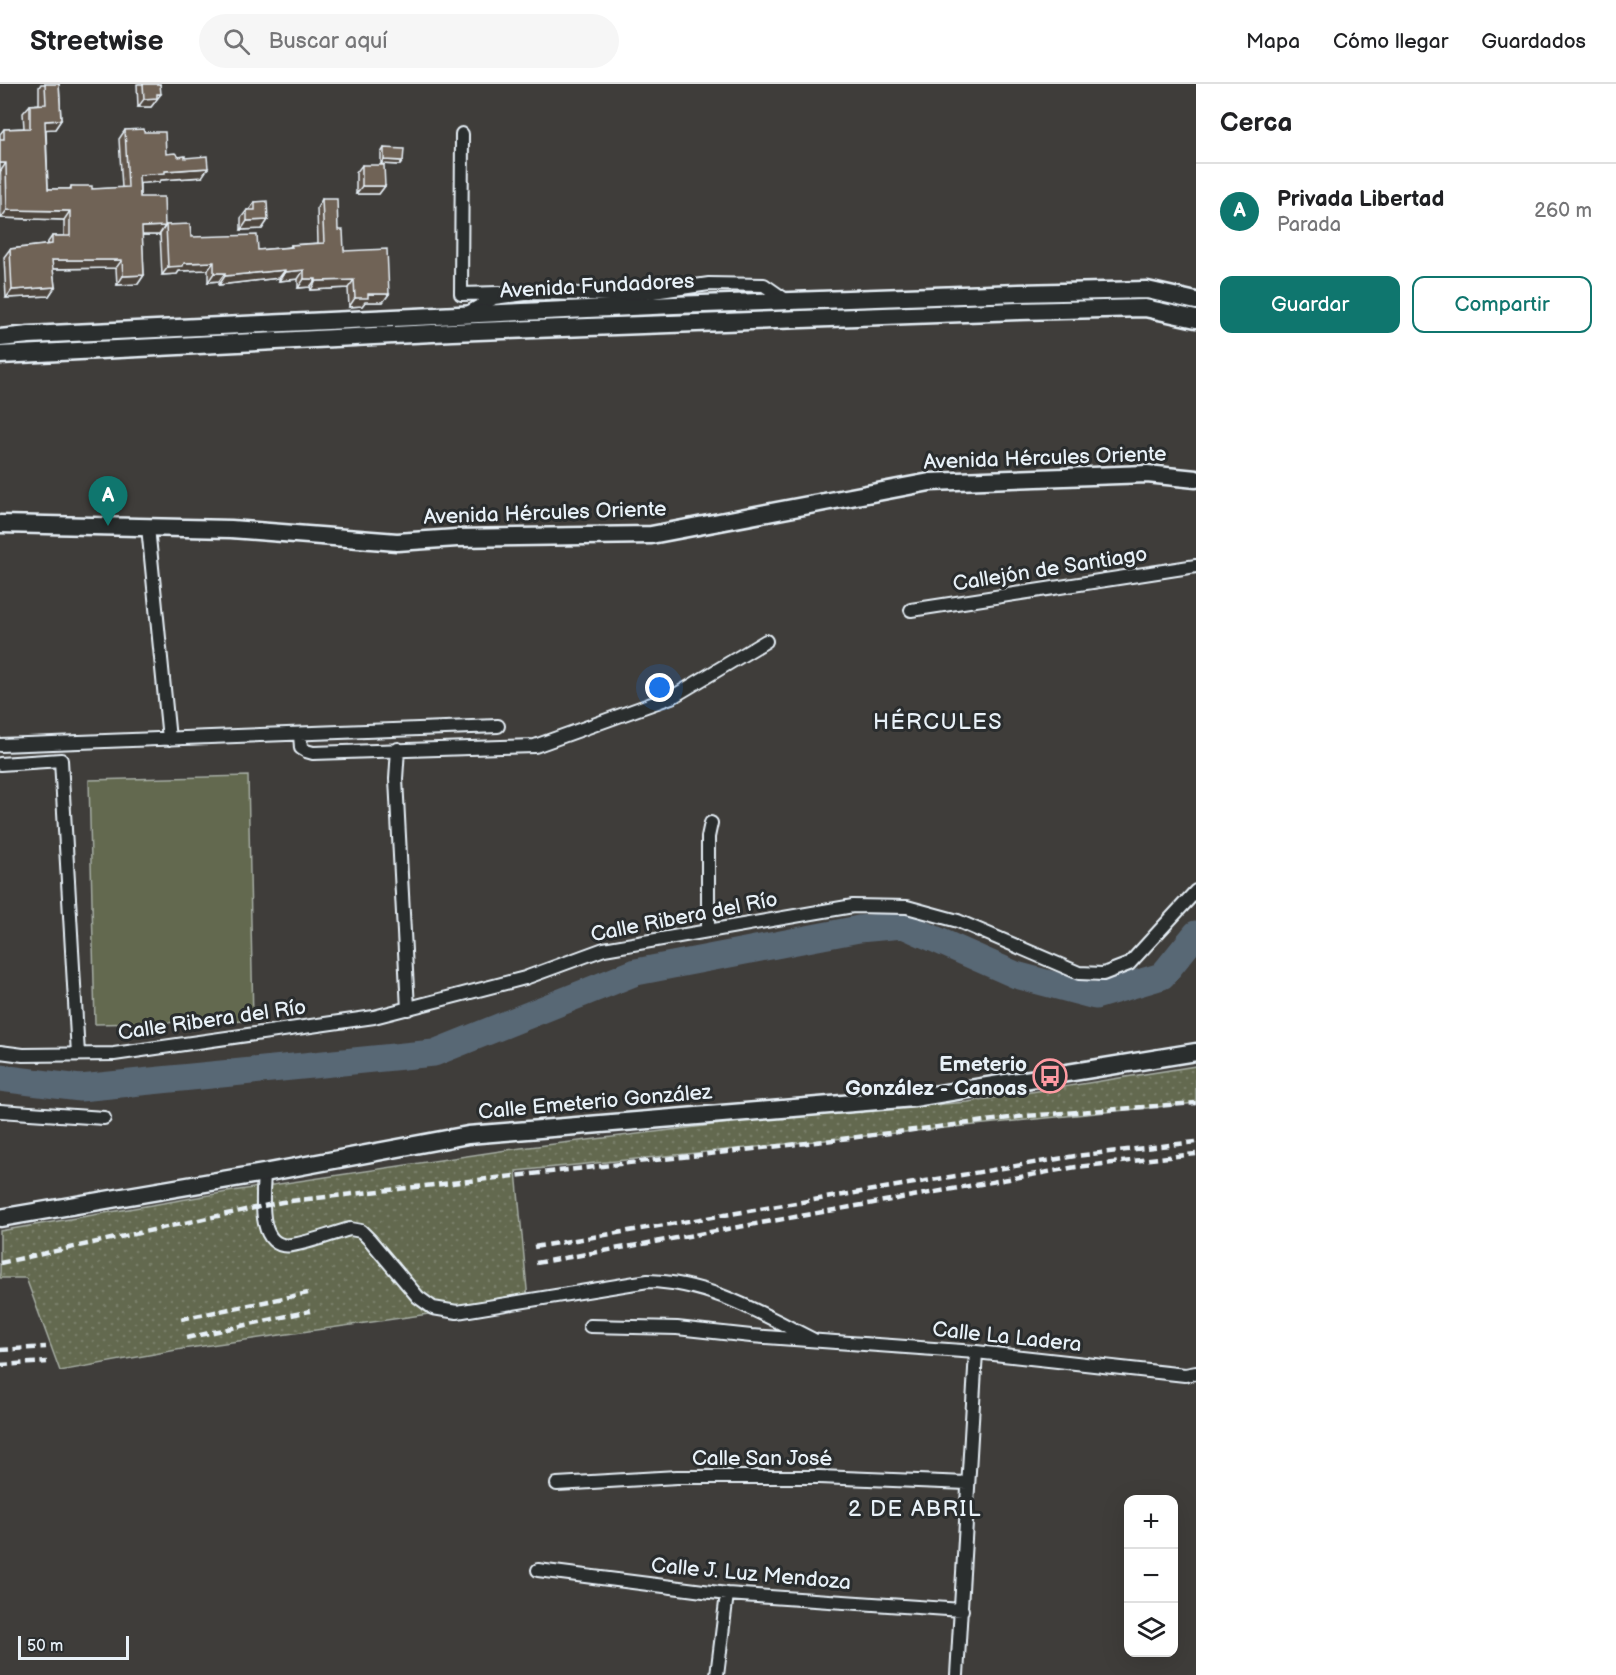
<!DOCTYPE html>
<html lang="es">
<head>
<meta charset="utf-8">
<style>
  :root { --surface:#fff; --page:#f6f6f6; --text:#202124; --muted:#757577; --line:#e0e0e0; --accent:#0f766e }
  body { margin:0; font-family:"Balsamiq Sans",sans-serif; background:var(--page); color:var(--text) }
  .controls { position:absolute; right:18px; bottom:18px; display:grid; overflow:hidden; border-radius:12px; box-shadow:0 6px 24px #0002 }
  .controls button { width:54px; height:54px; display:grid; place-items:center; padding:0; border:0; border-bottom:2px solid var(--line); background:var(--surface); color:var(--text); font:30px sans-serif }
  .scale { position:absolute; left:18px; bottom:15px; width:111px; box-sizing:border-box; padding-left:6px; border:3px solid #e8f1f8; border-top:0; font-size:16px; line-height:21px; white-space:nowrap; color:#e8f1f8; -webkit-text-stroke:4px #2a2d2e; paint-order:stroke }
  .you { position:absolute; left:660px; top:604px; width:21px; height:21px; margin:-15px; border:4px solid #fff; border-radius:50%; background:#1a73e8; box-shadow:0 0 0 9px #1a73e833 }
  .badge { display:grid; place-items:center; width:39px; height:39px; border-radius:50%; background:var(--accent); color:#fff; font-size:20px; font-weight:700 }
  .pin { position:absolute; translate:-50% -50px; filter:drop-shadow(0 2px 3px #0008) }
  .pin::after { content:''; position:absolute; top:32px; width:21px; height:18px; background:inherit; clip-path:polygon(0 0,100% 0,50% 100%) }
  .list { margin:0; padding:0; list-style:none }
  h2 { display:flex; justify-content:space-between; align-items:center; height:78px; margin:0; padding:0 24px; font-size:26px }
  h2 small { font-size:20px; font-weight:400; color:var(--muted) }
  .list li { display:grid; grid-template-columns:39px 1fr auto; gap:18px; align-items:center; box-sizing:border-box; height:96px; padding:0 24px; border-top:2px solid var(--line) }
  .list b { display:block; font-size:22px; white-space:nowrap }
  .list p { margin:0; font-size:20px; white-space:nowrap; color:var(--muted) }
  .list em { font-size:20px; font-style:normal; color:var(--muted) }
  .actions { display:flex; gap:12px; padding:18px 24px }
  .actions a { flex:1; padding:14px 0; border:2px solid var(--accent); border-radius:12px; text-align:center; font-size:21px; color:var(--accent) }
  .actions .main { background:var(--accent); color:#fff }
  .icon { flex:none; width:33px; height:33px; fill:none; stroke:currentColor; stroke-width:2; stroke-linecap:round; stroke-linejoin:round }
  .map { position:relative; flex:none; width:1196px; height:1591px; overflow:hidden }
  header { display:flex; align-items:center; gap:36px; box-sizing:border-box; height:84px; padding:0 30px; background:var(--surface); border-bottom:2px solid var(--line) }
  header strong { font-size:28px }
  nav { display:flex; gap:33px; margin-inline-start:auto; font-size:21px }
  .search { width:420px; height:54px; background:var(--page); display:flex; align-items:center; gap:15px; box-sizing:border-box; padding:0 21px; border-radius:33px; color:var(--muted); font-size:22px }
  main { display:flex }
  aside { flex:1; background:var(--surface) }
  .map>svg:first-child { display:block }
  .green { fill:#63694f; stroke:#a6ada4; stroke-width:1.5 }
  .park { fill:url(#park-dots); stroke:#a6ada4; stroke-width:1.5 }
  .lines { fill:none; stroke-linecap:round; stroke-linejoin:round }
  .river { stroke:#596775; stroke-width:27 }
  .street-casing { stroke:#e8f1f8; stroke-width:16 }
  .secondary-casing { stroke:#e8f1f8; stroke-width:21 }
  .street { stroke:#2a2d2e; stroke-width:12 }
  .secondary { stroke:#2a2d2e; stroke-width:16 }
  .rail { stroke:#e8f1f8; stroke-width:4.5; stroke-dasharray:9 4.5; stroke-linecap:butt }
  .wall { fill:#60554b; stroke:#e8f1f8; stroke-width:1.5 }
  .shaded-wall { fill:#4e453d; stroke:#e8f1f8; stroke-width:1.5 }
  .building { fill:#706357; stroke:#e8f1f8; stroke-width:1.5 }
  .labels { text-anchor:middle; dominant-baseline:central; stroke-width:6; stroke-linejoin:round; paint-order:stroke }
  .street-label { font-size:21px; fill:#e8f1f8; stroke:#2a2d2e }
  .poi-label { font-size:21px; font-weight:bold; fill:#e8f1f8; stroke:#2a2d2e; text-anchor:end }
  .neighbourhood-label { font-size:22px; letter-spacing:1.5px; fill:#e8f1f8; stroke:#2a2d2e }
</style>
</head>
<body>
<header>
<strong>Streetwise</strong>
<div class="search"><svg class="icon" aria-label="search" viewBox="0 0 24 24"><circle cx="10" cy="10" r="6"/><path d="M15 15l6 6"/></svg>Buscar aquí</div>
<nav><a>Mapa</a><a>Cómo llegar</a><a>Guardados</a></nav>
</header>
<main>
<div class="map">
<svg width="1196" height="1591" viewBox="0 0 1196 1591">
  <defs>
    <pattern id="park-dots" width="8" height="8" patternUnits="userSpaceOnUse" patternTransform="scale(1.5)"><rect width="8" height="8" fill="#63694f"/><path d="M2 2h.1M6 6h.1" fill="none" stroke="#797f69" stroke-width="1.8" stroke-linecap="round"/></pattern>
  </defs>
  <rect width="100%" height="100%" fill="#3f3d3a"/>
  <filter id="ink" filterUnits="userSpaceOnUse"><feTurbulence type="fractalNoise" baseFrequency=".0167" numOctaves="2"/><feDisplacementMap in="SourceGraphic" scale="12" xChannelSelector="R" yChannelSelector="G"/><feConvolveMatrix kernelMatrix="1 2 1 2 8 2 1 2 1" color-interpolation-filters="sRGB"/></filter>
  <g filter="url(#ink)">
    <path class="green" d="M 248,692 L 253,937 L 95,940 L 89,696 Z"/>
    <path class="park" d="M 1196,982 L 1196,1019 L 516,1087 L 528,1216 L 182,1265 L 60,1287 L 26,1194 L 0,1194 L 0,1147 L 239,1106 L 521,1064 L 771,1034 L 968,1018 Z"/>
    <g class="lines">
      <path class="river" d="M 0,994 L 80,1004 L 434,969 L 636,888 L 859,845 L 903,841 L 1016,891 L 1095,912 L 1162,892 L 1196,850"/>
      <defs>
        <path id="street" d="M 462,50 L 461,210 L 499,209
          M 466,230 L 494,214 L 533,209 L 632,211 L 709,200 L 764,201 L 787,217
          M 148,443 L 169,655
          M 911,526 L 1196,482
          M 300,650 L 301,664 L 306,667 L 313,669 L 535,662 L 674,612 L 766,557
          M 0,661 L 498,642
          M 398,665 L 396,695 L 408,925
          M 0,680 L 61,676 L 78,970
          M 708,847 L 708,753 L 711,739
          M 0,968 L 23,971 L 114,970 L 374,933 L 525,894 L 604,865 L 853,822 L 907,823 L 958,837 L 1079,889 L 1103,890 L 1129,880 L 1196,807
          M 0,1027 L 104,1034
          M 264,1089 C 263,1110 256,1167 292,1161 C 311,1158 331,1150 350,1145 L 361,1147 L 370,1156 L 418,1213 L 433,1224 L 457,1228 L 648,1197 C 709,1198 760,1229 814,1256
          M 590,1242 L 677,1244 L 751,1252 L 976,1268 L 1185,1291 L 1196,1289
          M 557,1400 L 677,1393 L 819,1393 L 967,1399
          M 538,1486 L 727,1510 L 962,1526
          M 717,1591 L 727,1510
          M 957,1591 L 976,1268"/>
        <path id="secondary" d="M 0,254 L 29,251 L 674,221 L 1019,209 L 1147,206 L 1196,217
          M 0,271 L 452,248 L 1019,227 L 1145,224 L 1196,235
          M 0,440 L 231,445 L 397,458 L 457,454 L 651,451 L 930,398 L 1147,390 L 1196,395
          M 0,1134 L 264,1089 L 468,1051 L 914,1014 L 1196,968"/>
      </defs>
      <use href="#street" class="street-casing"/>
      <use href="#secondary" class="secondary-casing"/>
      <use href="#street" class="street"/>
      <use href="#secondary" class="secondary"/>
      <path class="rail" d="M 534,1163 L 1075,1072 L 1196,1058
        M 0,1179 L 282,1118 L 825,1057 L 1026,1032 L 1196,1019
        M 536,1179 L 1076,1083 L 1196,1070
        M 181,1235 L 308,1209
        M 186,1254 L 310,1227
        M 0,1266 L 46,1263
        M 0,1281 L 47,1278"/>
    </g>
    <path class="wall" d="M 41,0 L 59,0 L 61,36 L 55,45 L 46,45 L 48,105 L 70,105 L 71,102 L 92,105 L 122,104 L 119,55 L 125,46 L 144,48 L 166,70 L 185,74 L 202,93 L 161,96 L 159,98 L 140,99 L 140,113 L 165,142 L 159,151 L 142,151 L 144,191 L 138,200 L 117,201 L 116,184 L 53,185 L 55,203 L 49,212 L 6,214 L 4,173 L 10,165 L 46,161 L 52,152 L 64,152 L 64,136 L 1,134 L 0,50 L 4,45 L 24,44 L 23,29 L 30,21 L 39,20 L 39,3 Z
      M 137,0 L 160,0 L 155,18 L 151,23 L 138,23 Z
      M 384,64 L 403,77 L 400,81 L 381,80 L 381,69 Z
      M 362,81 L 385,102 L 379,110 L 356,110 L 356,89 Z
      M 322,115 L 338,146 L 344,167 L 389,210 L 383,218 L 365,218 L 362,222 L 349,223 L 348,204 L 311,206 L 310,203 L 298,204 L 298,195 L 279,197 L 279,194 L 219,201 L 219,197 L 208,198 L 208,186 L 179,187 L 177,190 L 162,191 L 160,150 L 166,141 L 191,153 L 258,166 L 290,163 L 291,161 L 318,159 L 317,124 Z
      M 255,118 L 268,136 L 262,145 L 241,146 L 241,134 L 247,126 L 249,126 Z"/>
    <path class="shaded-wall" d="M 157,10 L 161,10 L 151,23 L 138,23 L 144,15 Z
      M 61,36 L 55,45 L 39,46 L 45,37 Z
      M 384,76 L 403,77 L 400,81 L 381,80 Z
      M 0,79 L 6,79 L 0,88 Z
      M 208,84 L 202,93 L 161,96 L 159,98 L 133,100 L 139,91 L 165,87 Z
      M 362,102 L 385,102 L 379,110 L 356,110 Z
      M 7,126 L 70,127 L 64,136 L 1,134 Z
      M 268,136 L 262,145 L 241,146 L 247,137 Z
      M 165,142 L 159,151 L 136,151 L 142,143 Z
      M 52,176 L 122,176 L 116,184 L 46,185 Z
      M 214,178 L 208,186 L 179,187 L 177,190 L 162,191 L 168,183 L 184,179 Z
      M 285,186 L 279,194 L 219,201 L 225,192 Z
      M 304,186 L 298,195 L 279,197 L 285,188 Z
      M 214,189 L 225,189 L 219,197 L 208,198 Z
      M 144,191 L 138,200 L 117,201 L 123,192 Z
      M 304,195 L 316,195 L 310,203 L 298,204 Z
      M 354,196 L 348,204 L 311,206 L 316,197 Z
      M 55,203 L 49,212 L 6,214 L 12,206 Z
      M 368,210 L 389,210 L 383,218 L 365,218 L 362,222 L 349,223 L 355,214 Z"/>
    <path class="building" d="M 45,0 L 59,0 L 61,36 L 45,37 L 48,105 L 71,105 L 71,102 L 92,102 L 92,105 L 128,103 L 125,46 L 143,45 L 144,48 L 165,48 L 166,70 L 175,69 L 179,73 L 185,72 L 185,74 L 207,72 L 208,84 L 165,87 L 165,89 L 139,91 L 140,113 L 164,113 L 165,142 L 142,143 L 144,191 L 123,192 L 122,176 L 52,176 L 55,203 L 12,206 L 10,165 L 52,160 L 52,152 L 70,152 L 70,127 L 7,126 L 6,79 L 0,79 L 0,55 L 4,55 L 4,45 L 30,44 L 30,21 L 46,20 Z
      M 143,0 L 160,0 L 161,10 L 157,10 L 157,14 L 144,15 Z
      M 384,64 L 404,65 L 403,77 L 384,76 Z
      M 362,81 L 384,81 L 385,102 L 362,102 Z
      M 322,115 L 337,115 L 338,146 L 343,146 L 344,167 L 387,165 L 389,210 L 368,210 L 368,214 L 355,214 L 354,196 L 316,197 L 316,195 L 304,195 L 304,186 L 285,188 L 285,186 L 225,192 L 225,189 L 214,189 L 214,178 L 184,179 L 183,182 L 168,183 L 166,141 L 190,140 L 191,153 L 257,151 L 258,166 L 292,163 L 291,161 L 324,159 Z
      M 267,117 L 268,136 L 247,137 L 247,126 L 255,126 L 255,118 Z"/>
  </g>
  <defs>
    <symbol id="bus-ring" viewBox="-11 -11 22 22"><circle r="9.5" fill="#2a2d2e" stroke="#ff9aa2" stroke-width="1.5"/><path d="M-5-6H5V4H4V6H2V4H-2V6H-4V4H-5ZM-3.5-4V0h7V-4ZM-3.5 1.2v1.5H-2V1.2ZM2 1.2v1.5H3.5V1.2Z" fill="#ff9aa2"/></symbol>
  </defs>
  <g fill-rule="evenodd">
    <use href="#bus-ring" x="1031" y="973" width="38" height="38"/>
  </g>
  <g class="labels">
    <g class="street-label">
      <text transform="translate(597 202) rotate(-3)">Avenida Fundadores</text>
      <text transform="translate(1045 374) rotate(-2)">Avenida Hércules Oriente</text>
      <text transform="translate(545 429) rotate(-2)">Avenida Hércules Oriente</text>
      <text transform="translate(1050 485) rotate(-9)">Callejón de Santiago</text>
      <text transform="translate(684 833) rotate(-11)">Calle Ribera del Río</text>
      <text transform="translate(212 936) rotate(-8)">Calle Ribera del Río</text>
      <text transform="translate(595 1018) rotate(-5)">Calle Emeterio González</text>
      <text transform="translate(1007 1253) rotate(6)">Calle La Ladera</text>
      <text x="762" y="1374">Calle San José</text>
      <text transform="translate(751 1490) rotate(5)">Calle J. Luz Mendoza</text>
    </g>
    <g class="poi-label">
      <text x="1027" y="980">Emeterio<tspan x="1027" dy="24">González - Canoas</tspan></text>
    </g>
    <g class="neighbourhood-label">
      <text x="938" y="638">HÉRCULES</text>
      <text x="915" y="1425">2 DE ABRIL</text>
    </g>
  </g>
</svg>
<div class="controls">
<button>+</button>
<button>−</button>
<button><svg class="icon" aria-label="layers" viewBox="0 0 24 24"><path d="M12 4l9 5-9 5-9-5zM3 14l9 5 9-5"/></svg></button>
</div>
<div class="scale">50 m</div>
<div class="you"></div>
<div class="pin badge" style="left:108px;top:442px">A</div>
</div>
<aside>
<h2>Cerca<small></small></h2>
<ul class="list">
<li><span class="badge">A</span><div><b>Privada Libertad</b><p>Parada</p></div><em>260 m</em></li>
</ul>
<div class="actions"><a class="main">Guardar</a><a>Compartir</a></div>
</aside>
</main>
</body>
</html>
